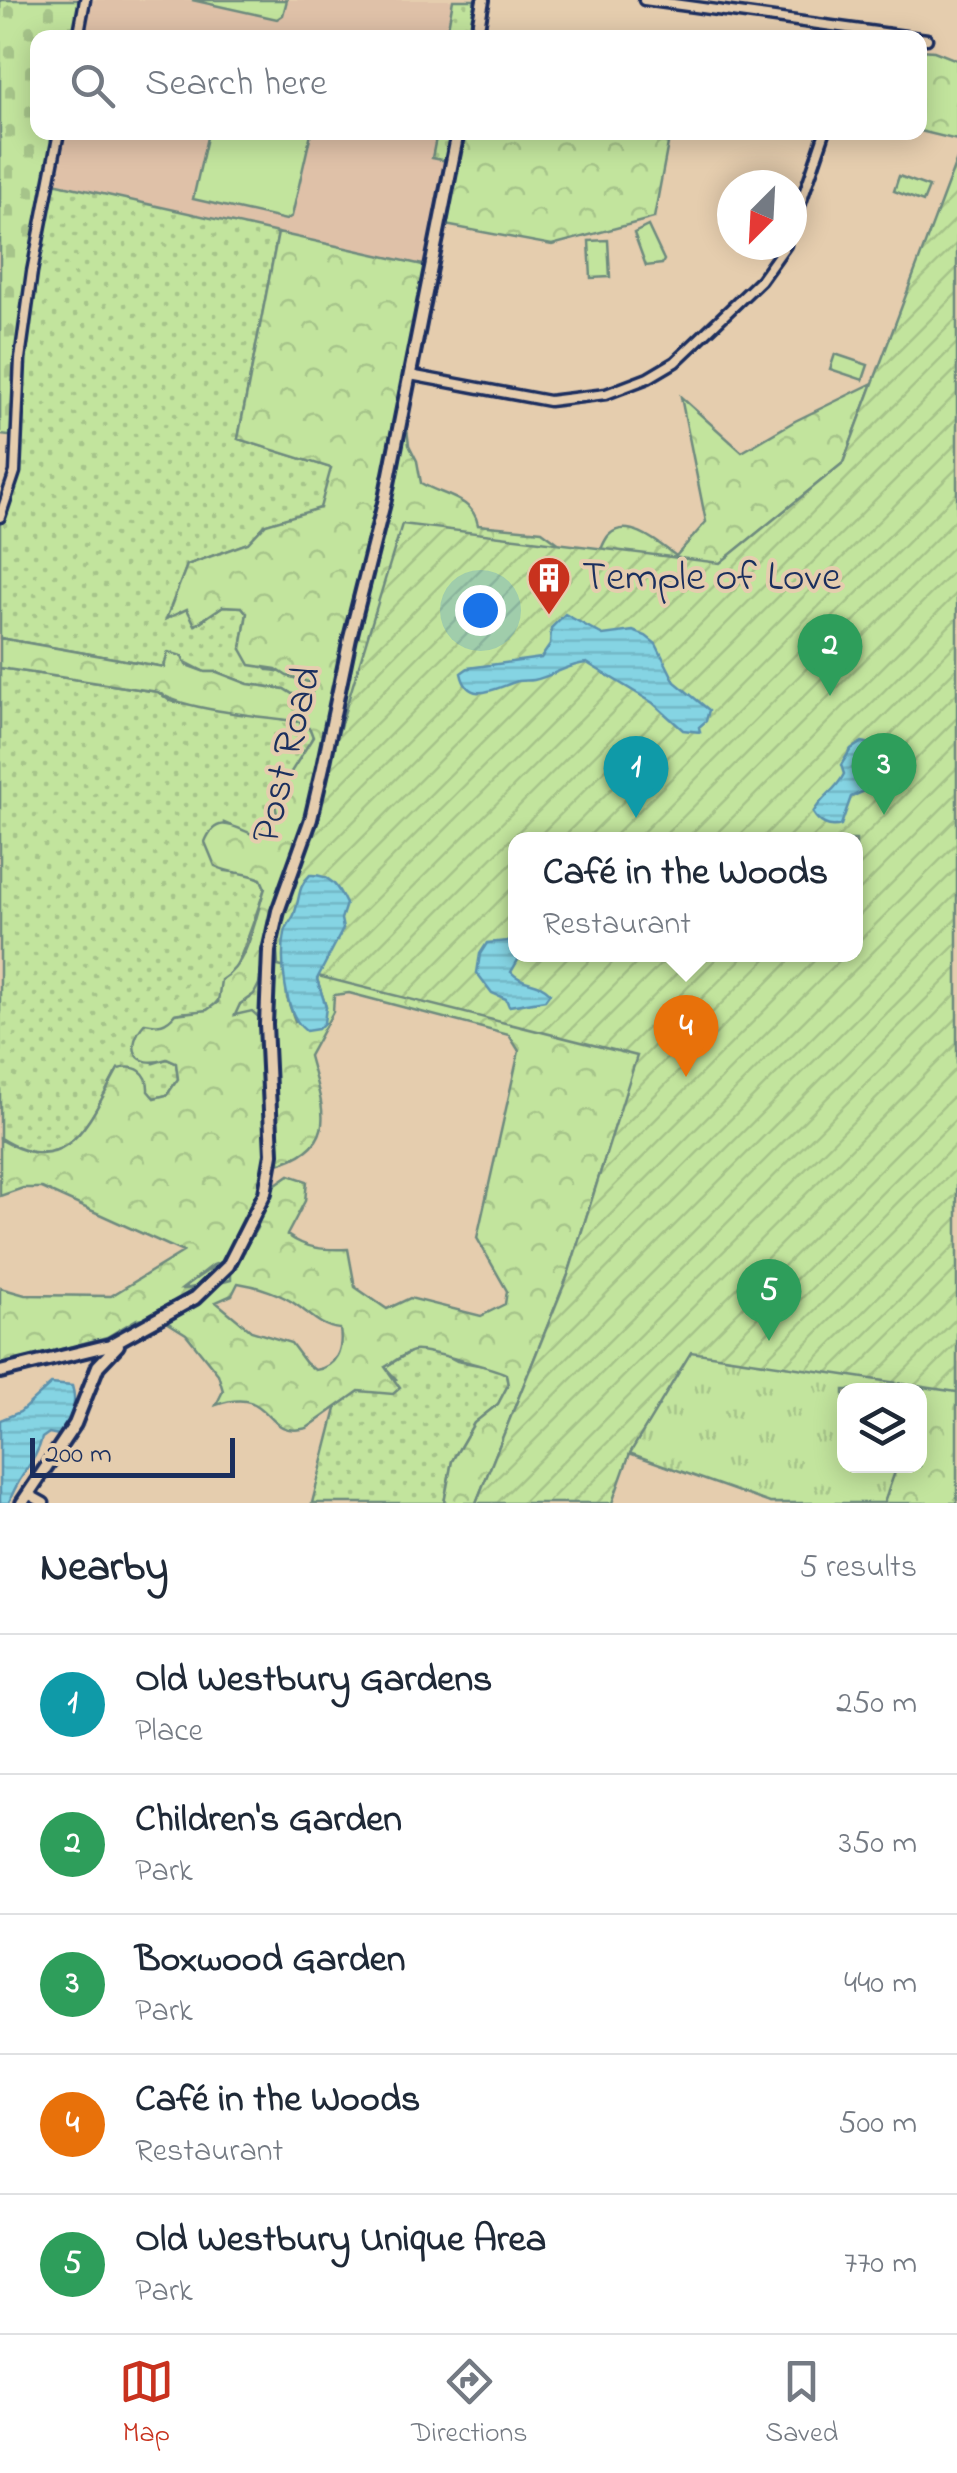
<!DOCTYPE html>
<html lang="en">
<head>
<meta charset="utf-8">
<style>
  :root { --surface:#fff; --page:#f2f2f3; --text:#1f2937; --muted:#747a83; --line:#e0e1e3; --accent:#c8321e }
  body { margin:0; font-family:"Indie Flower",sans-serif; background:var(--page); color:var(--text) }
  .controls { position:absolute; right:30px; bottom:30px; display:grid; overflow:hidden; border-radius:20px; box-shadow:0 5px 25px #0003 }
  .controls button { width:90px; height:90px; display:grid; place-items:center; padding:0; border:0; border-bottom:2px solid var(--line); background:var(--surface); color:var(--text); font:50px sans-serif }
  .compass { position:absolute; left:717px; top:170px; width:90px; height:90px; border-radius:50%; background:var(--surface); box-shadow:0 5px 25px #0003; rotate:204deg }
  .scale { position:absolute; left:30px; bottom:25px; width:205px; box-sizing:border-box; padding-left:10px; border:5px solid #1b2f5e; border-top:0; font-size:28px; line-height:35px; white-space:nowrap; color:#1b2f5e; -webkit-text-stroke:8px #e5cdae; paint-order:stroke }
  .you { position:absolute; left:480px; top:610px; width:35px; height:35px; margin:-25px; border:8px solid #fff; border-radius:50%; background:#1a73e8; box-shadow:0 0 0 15px #1a73e833 }
  .badge { display:grid; place-items:center; width:65px; height:65px; border-radius:50%; background:var(--accent); color:#fff; font-size:32px; font-weight:700 }
  .pin { position:absolute; translate:-50% -82px; filter:drop-shadow(0 2px 5px #0008) }
  .pin::after { content:''; position:absolute; top:52px; width:35px; height:30px; background:inherit; clip-path:polygon(0 0,100% 0,50% 100%) }
  .popup { position:absolute; left:508px; top:832px; width:355px; height:130px; box-sizing:border-box; display:grid; place-content:center; border-radius:20px; background:var(--surface); filter:drop-shadow(0 2px 8px #0005); font-size:32px; white-space:nowrap; color:var(--muted) }
  .popup b { font-size:38px; color:var(--text) }
  .popup::after { content:''; position:absolute; left:50%; top:100%; margin-left:-20px; border:20px solid transparent; border-top-color:var(--surface) }
  .list { margin:0; padding:0; list-style:none }
  h2 { display:flex; justify-content:space-between; align-items:center; height:130px; margin:0; padding:0 40px; font-size:42px }
  h2 small { font-size:32px; font-weight:400; color:var(--muted) }
  .list li { display:grid; grid-template-columns:65px 1fr auto; gap:30px; align-items:center; box-sizing:border-box; height:140px; padding:0 40px; border-top:2px solid var(--line) }
  .list b { display:block; font-size:38px; white-space:nowrap }
  .list p { margin:0; font-size:32px; white-space:nowrap; color:var(--muted) }
  .list em { font-size:32px; font-style:normal; color:var(--muted) }
  .icon { flex:none; width:55px; height:55px; fill:none; stroke:currentColor; stroke-width:2; stroke-linecap:round; stroke-linejoin:round }
  .map { position:relative; flex:none; width:957px; height:1503px; overflow:hidden }
  .search { position:absolute; background:var(--surface); box-shadow:0 5px 25px #0003; left:30px; right:30px; top:30px; height:110px; display:flex; align-items:center; gap:25px; box-sizing:border-box; padding:0 35px; border-radius:20px; color:var(--muted); font-size:38px }
  .sheet { height:830px; background:var(--surface) }
  nav { display:flex; justify-content:space-around; align-items:center; box-sizing:border-box; height:140px; border-top:2px solid var(--line); background:var(--surface); font-size:28px; color:var(--muted) }
  nav a { display:grid; justify-items:center; gap:5px }
  nav .on { color:var(--accent) }
  .map>svg:first-child { display:block }
  .built { fill:#dfc1a8 }
  .grass { fill:url(#grass-dots); stroke:#6e8a7e; stroke-width:2.5 }
  .forest { fill:url(#forest-crowns); stroke:#6e8a7e; stroke-width:2.5; fill-rule:evenodd }
  .cemetery { fill:url(#cemetery-stones); stroke:#6e8a7e; stroke-width:2.5 }
  .park { fill:url(#park-tufts); stroke:#6e8a7e; stroke-width:2.5 }
  .garden { fill:url(#garden-furrows); stroke:#6e8a7e; stroke-width:2.5; fill-rule:evenodd }
  .pitch { fill:#c2e49d; stroke:#6e8a7e; stroke-width:2.5 }
  .water { fill:url(#water-rules); stroke:#5b92ae; stroke-width:2.5 }
  .lines { fill:none; stroke-linecap:round; stroke-linejoin:round }
  .minor-casing { stroke:#1b2f5e; stroke-width:15 }
  .secondary-casing { stroke:#1b2f5e; stroke-width:18 }
  .minor { stroke:#e5cdae; stroke-width:8 }
  .secondary { stroke:#e5cdae; stroke-width:10 }
  .labels { text-anchor:middle; dominant-baseline:central; stroke-width:8; stroke-linejoin:round; paint-order:stroke }
  .poi-label { font-size:42px; fill:#1b2f5e; stroke:#e5cdae; text-anchor:start }
  .street-label { font-size:42px; fill:#1b2f5e; stroke:#e5cdae }
</style>
</head>
<body>
<div class="map">
<svg width="957" height="1503" viewBox="0 0 957 1503">
  <defs>
    <pattern id="grass-dots" width="8" height="8" patternUnits="userSpaceOnUse" patternTransform="scale(2.5)"><rect width="8" height="8" fill="#c2e49d"/><path d="M2 2h.1M6 6h.1" fill="none" stroke="#a6c48a" stroke-width="1.8" stroke-linecap="round"/></pattern>
    <pattern id="forest-crowns" width="20" height="18" patternUnits="userSpaceOnUse" patternTransform="scale(2.5)"><rect width="20" height="18" fill="#c2e49d"/><path d="M2 6a3 3 0 1 1 6 0M12 15a3 3 0 1 1 6 0" fill="none" stroke="#a6c48a"/></pattern>
    <pattern id="cemetery-stones" width="16" height="16" patternUnits="userSpaceOnUse" patternTransform="scale(2.5)"><rect width="16" height="16" fill="#c2e49d"/><path d="M2 7V4a2 2 0 0 1 4 0v3zM10 15v-3a2 2 0 0 1 4 0v3z" fill="#a6c48a"/></pattern>
    <pattern id="park-tufts" width="24" height="20" patternUnits="userSpaceOnUse" patternTransform="scale(2.5)"><rect width="24" height="20" fill="#c2e49d"/><path d="M3 7l-1-3M5 7V3M7 7l1-3M15 17l-1-3M17 17v-4M19 17l1-3" fill="none" stroke="#a6c48a"/></pattern>
    <pattern id="garden-furrows" width="10" height="10" patternUnits="userSpaceOnUse" patternTransform="scale(2.5)"><rect width="10" height="10" fill="#c2e49d"/><path d="M-1 1l2-2M0 10L10 0M9 11l2-2" fill="none" stroke="#a6c48a"/></pattern>
    <pattern id="water-rules" width="6" height="5" patternUnits="userSpaceOnUse" patternTransform="scale(2.5)"><rect width="6" height="5" fill="#85d4e3"/><path d="M0 2.5h6" fill="none" stroke="#72b6c5"/></pattern>
  </defs>
  <rect width="100%" height="100%" fill="#e5cdae"/>
  <filter id="ink" filterUnits="userSpaceOnUse"><feTurbulence type="fractalNoise" baseFrequency=".01" numOctaves="2"/><feDisplacementMap in="SourceGraphic" scale="20" xChannelSelector="R" yChannelSelector="G"/><feConvolveMatrix kernelMatrix="1 2 1 2 8 2 1 2 1" color-interpolation-filters="sRGB"/></filter>
  <g filter="url(#ink)">
    <path class="built" d="M 85,0 L 483,0 L 476,37 L 78,38 Z
      M 59,133 L 458,133 L 432,267 L 49,182 Z"/>
    <path class="grass" d="M 453,0 L 484,0 L 476,37 L 446,38 Z
      M 437,133 L 458,133 L 452,162 L 432,158 Z
      M 49,182 L 278,233 L 238,439 L 332,468 L 320,509 L 266,524 L 248,543 L 187,565 L 167,618 L 187,608 L 196,625 L 223,606 L 242,607 L 247,613 L 241,649 L 267,670 C 280,669 296,678 309,682 L 313,691 L 308,698 L 297,697 L 284,689 L 248,684 L 217,672 L 205,672 L 168,653 L 164,667 L 0,638 L 0,517 L 15,472 L 19,387 Z
      M 0,668 L 158,692 L 170,701 L 300,722 L 310,729 L 313,736 L 277,814 L 257,837 L 224,823 L 225,871 L 250,874 L 261,879 L 265,888 C 257,911 229,1002 207,1010 C 198,1013 186,1011 175,1014 L 168,1023 L 157,1026 L 154,1063 L 167,1059 L 176,1063 L 178,1079 L 167,1095 L 154,1098 L 118,1069 C 89,1121 68,1181 0,1138 Z
      M 290,867 L 270,1037 L 234,1016 L 240,1004 L 250,998 L 259,984 L 268,923 Z
      M 267,1195 L 257,1228 L 231,1272 L 232,1280 L 179,1290 L 219,1263 Z
      M 414,1350 L 440,1352 L 457,1361 L 495,1368 L 506,1374 L 508,1385 L 498,1404 L 474,1423 L 452,1461 L 444,1503 L 312,1503 L 337,1405 L 359,1391 L 396,1379 L 385,1367 Z"/>
    <path class="forest" d="M 920,50 L 934,51 L 957,60 L 957,140 L 920,131 Z
      M 458,133 L 670,133 L 654,218 L 552,245 L 440,224 Z
      M 278,233 L 432,267 L 404,406 L 409,445 L 417,461 L 421,483 C 442,496 473,497 478,525 L 542,531 L 576,556 L 597,557 C 601,551 604,540 609,535 C 628,516 661,545 676,556 L 706,522 L 681,397 L 742,452 L 795,421 L 873,383 L 843,463 L 720,563 L 516,840 L 487,943 L 649,1057 L 615,1126 L 568,1275 L 476,1503 L 444,1503 L 452,1461 L 474,1423 L 498,1404 L 508,1385 L 506,1374 C 497,1369 423,1349 414,1351 C 404,1353 394,1362 385,1367 L 400,1388 L 393,1394 L 359,1391 L 307,1428 C 261,1440 276,1385 216,1405 L 223,1391 L 218,1374 L 186,1334 L 157,1316 L 137,1319 L 107,1337 L 0,1365 L 0,1288 L 25,1295 L 111,1296 L 183,1252 L 42,1188 L 23,1188 L 0,1196 L 0,1139 C 68,1181 89,1121 118,1069 C 136,1064 149,1072 148,1091 L 154,1098 L 167,1095 L 178,1079 L 176,1063 L 167,1059 C 135,1070 124,1047 145,1023 C 159,1026 166,1025 175,1014 L 207,1010 L 218,1002 L 221,980 C 250,963 255,917 265,888 L 261,879 C 246,872 230,874 215,866 L 205,842 C 217,812 235,828 257,836 L 264,821 L 277,814 L 274,799 L 313,737 L 310,729 L 300,722 C 263,716 185,711 158,692 L 0,668 L 0,638 L 164,667 L 168,652 L 182,656 L 186,665 L 205,672 L 217,672 L 248,684 L 284,689 L 297,697 L 307,698 L 312,692 L 309,682 L 287,676 L 276,669 L 250,665 L 241,649 L 247,613 L 242,607 L 223,606 L 195,625 L 187,609 L 166,619 L 187,565 L 248,543 L 266,524 L 320,508 L 331,468 L 238,439 ZM 290,867 L 264,1022 L 252,1011 L 235,1015 L 240,1004 L 254,994 L 259,984 L 268,923 ZM 285,960 L 321,966 L 317,979 L 326,1007 L 295,1021 L 287,998 ZM 349,993 L 509,1035 L 519,1051 L 477,1238 L 507,1291 L 505,1304 L 481,1316 L 410,1298 L 387,1309 L 355,1287 L 348,1249 C 323,1250 307,1249 287,1235 L 305,1201 L 307,1181 L 289,1175 L 273,1186 L 274,1165 C 343,1147 322,1106 309,1056 L 333,1012 L 334,995 ZM 266,1200 L 257,1228 L 231,1272 L 231,1280 L 201,1288 L 182,1289 L 213,1265 L 227,1260 ZM 238,1283 C 258,1286 282,1294 298,1306 C 312,1316 321,1327 340,1329 C 343,1349 337,1367 315,1370 L 306,1363 L 291,1343 L 251,1331 L 216,1302 L 232,1295 Z
      M 691,1352 L 957,1364 L 957,1503 L 770,1503 ZM 844,1390 L 920,1390 L 920,1466 L 844,1466 Z"/>
    <path class="cemetery" d="M 0,0 L 85,0 L 78,37 L 38,38 L 38,132 L 59,133 L 20,359 L 18,437 L 0,435 Z"/>
    <path class="park" d="M 687,1092 L 957,1292 L 920,1401 L 920,1390 L 844,1390 L 844,1466 L 897,1466 L 884,1503 L 770,1503 L 567,1431 Z"/>
    <path class="garden" d="M 957,159 L 957,1392 L 691,1352 L 630,1453 L 612,1503 L 476,1503 L 568,1275 L 637,1056 L 278,966 L 276,937 L 402,524 L 720,563 L 843,463 ZM 516,840 L 856,840 L 856,954 L 516,954 Z"/>
    <path class="pitch" d="M 192,0 L 287,0 L 283,15 L 277,19 Z
      M 208,133 L 311,133 L 292,216 L 286,220 L 193,199 Z
      M 899,176 L 929,187 L 923,202 L 894,191 Z
      M 648,226 L 664,260 L 662,264 L 646,266 L 634,233 Z
      M 608,240 L 610,277 L 591,278 L 589,241 Z
      M 835,354 L 868,365 L 863,380 L 830,369 Z"/>
    <path class="water" d="M 565,614 L 603,635 L 633,631 L 646,636 L 656,644 L 675,682 L 709,710 L 706,721 L 699,727 L 700,732 L 683,730 L 653,703 L 587,663 C 568,664 553,676 534,680 C 529,681 524,680 518,681 C 497,687 468,707 461,673 L 468,668 L 541,658 L 550,645 L 551,628 Z
      M 862,742 L 886,747 L 891,755 C 883,790 880,783 851,797 L 841,825 C 829,829 819,823 813,813 C 822,796 836,791 844,774 L 841,765 L 851,749 Z
      M 310,875 C 331,874 338,887 346,904 L 341,919 L 343,929 L 317,979 L 326,1007 L 324,1023 L 318,1029 L 306,1031 C 284,1015 280,959 285,933 C 286,925 293,920 295,912 C 300,897 298,886 310,875 Z
      M 516,934 L 516,954 L 521,955 L 511,972 C 524,986 538,980 550,993 L 545,1000 L 509,1006 L 506,999 L 492,993 L 477,973 L 480,954 L 487,943 L 508,941 Z
      M 51,1384 L 72,1386 C 78,1405 71,1419 59,1435 L 49,1433 L 42,1438 C 36,1463 16,1478 9,1503 L 0,1503 L 0,1420 L 20,1412 Z"/>
    <g class="lines">
      <defs>
        <path id="minor" d="M 644,0 L 927,39
          M 78,38 L 85,0
          M 792,229 L 825,132
          M 410,375 L 549,401 L 606,394 L 648,378 L 675,362 L 761,280 L 786,245
          M 0,517 L 15,472 L 20,359 L 32,272 L 59,132
          M 28,1494 L 44,1503"/>
        <path id="secondary" d="M 476,38 L 483,0
          M 0,1372 L 110,1345 L 195,1298 L 228,1266 L 265,1193 L 272,1154 L 266,1024 L 269,951 L 278,911 L 311,819 L 323,767 L 350,638 L 385,499 L 458,132
          M 22,1503 L 75,1424 L 98,1366 L 118,1345"/>
      </defs>
      <use href="#minor" class="minor-casing"/>
      <use href="#secondary" class="secondary-casing"/>
      <use href="#minor" class="minor"/>
      <use href="#secondary" class="secondary"/>
    </g>
  </g>
  <defs>
    <symbol id="building-pin" viewBox="-11 -11 22 30"><path d="M0 17L-7.5 6A9.5 9.5 0 1 1 7.5 6Z" fill="#c8321e" stroke="#e5cdae"/><path d="M-4-6H4V6H1V3H-1V6H-4ZM-2.5-4.3h1.7v1.8h-1.7ZM.8-4.3h1.7v1.8H.8ZM-2.5-1h1.7V.8h-1.7ZM.8-1h1.7V.8H.8Z" fill="#fff"/></symbol>
  </defs>
  <g fill-rule="evenodd">
    <use href="#building-pin" x="524" y="553" width="50" height="68"/>
  </g>
  <g class="labels">
    <g class="poi-label">
      <text x="582" y="578">Temple of Love</text>
    </g>
    <g class="street-label">
      <text transform="translate(288 755) rotate(-76)">Post Road</text>
    </g>
  </g>
</svg>
<div class="controls">
<button><svg class="icon" aria-label="layers" viewBox="0 0 24 24"><path d="M12 4l9 5-9 5-9-5zM3 14l9 5 9-5"/></svg></button>
</div>
<svg class="compass" viewBox="-18 -18 36 36"><path d="M0-13l5 13h-10z" fill="#e53935"/><path d="M0 13l5-13h-10z" fill="#747a83"/></svg>
<div class="scale">200 m</div>
<div class="you"></div>
<div class="pin badge" style="left:636px;top:818px;background:#0f9aa8">1</div>
<div class="pin badge" style="left:830px;top:696px;background:#2e9e5b">2</div>
<div class="pin badge" style="left:884px;top:815px;background:#2e9e5b">3</div>
<div class="pin badge" style="left:686px;top:1077px;background:#e8710a">4</div>
<div class="popup"><b>Café in the Woods</b>Restaurant</div>
<div class="pin badge" style="left:769px;top:1341px;background:#2e9e5b">5</div>
<div class="search"><svg class="icon" aria-label="search" viewBox="0 0 24 24"><circle cx="10" cy="10" r="6"/><path d="M15 15l6 6"/></svg>Search here</div>
</div>
<section class="sheet">
<h2>Nearby<small>5 results</small></h2>
<ul class="list">
<li><span class="badge" style="background:#0f9aa8">1</span><div><b>Old Westbury Gardens</b><p>Place</p></div><em>250 m</em></li>
<li><span class="badge" style="background:#2e9e5b">2</span><div><b>Children's Garden</b><p>Park</p></div><em>350 m</em></li>
<li><span class="badge" style="background:#2e9e5b">3</span><div><b>Boxwood Garden</b><p>Park</p></div><em>440 m</em></li>
<li><span class="badge" style="background:#e8710a">4</span><div><b>Café in the Woods</b><p>Restaurant</p></div><em>500 m</em></li>
<li><span class="badge" style="background:#2e9e5b">5</span><div><b>Old Westbury Unique Area</b><p>Park</p></div><em>770 m</em></li>
</ul>
</section>
<nav>
<a class="on"><svg class="icon" aria-label="map" viewBox="0 0 24 24"><path d="M3 6l6-2 6 2 6-2v14l-6 2-6-2-6 2zM9 4v14M15 6v14"/></svg>Map</a>
<a><svg class="icon" aria-label="directions" viewBox="0 0 24 24"><path d="M12 3l9 9-9 9-9-9zM9 14v-3h6M13 9l2 2-2 2"/></svg>Directions</a>
<a><svg class="icon" aria-label="saved" viewBox="0 0 24 24"><path d="M7 4h10v16l-5-4-5 4z"/></svg>Saved</a>
</nav>
</body>
</html>
